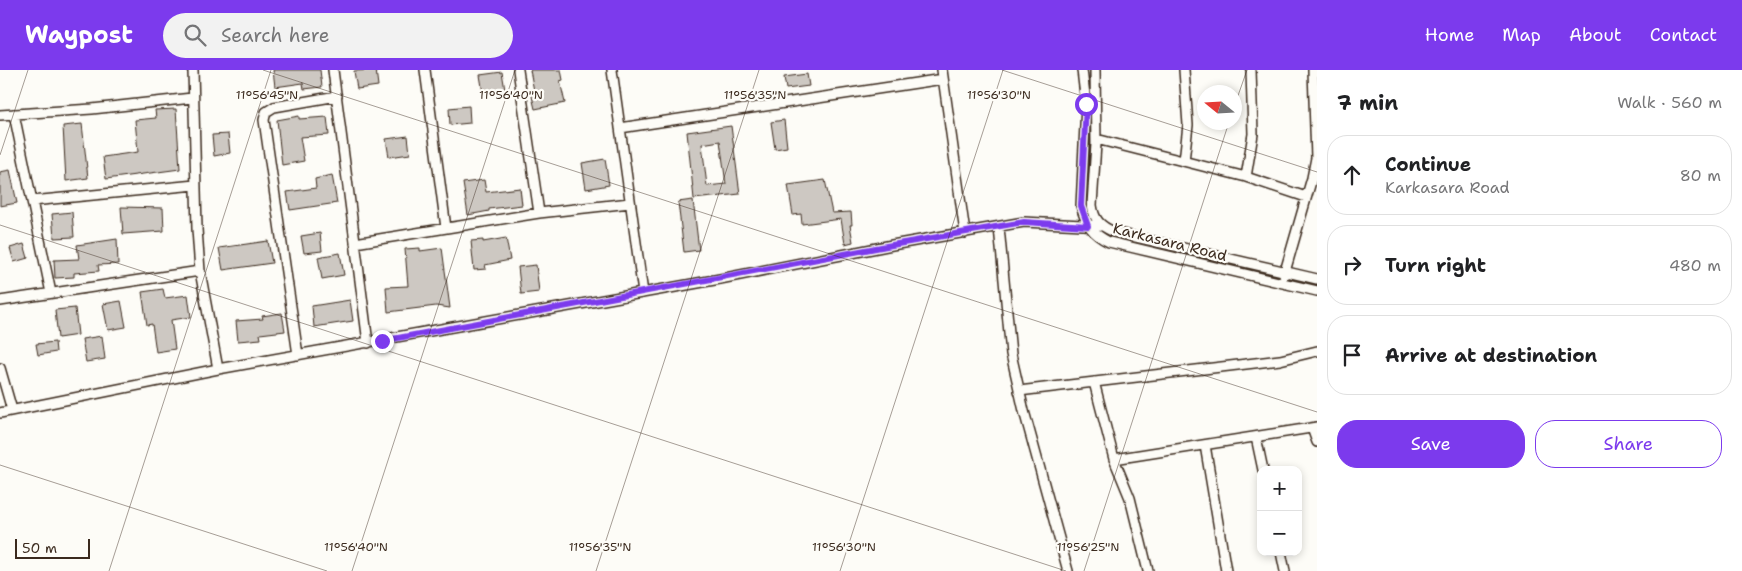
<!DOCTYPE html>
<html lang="en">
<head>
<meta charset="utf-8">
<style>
  :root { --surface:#fff; --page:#f2f2f2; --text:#202124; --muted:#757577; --line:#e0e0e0; --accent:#7c3aed }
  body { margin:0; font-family:"Shantell Sans",sans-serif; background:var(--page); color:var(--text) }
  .controls { position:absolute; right:15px; bottom:15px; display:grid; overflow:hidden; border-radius:10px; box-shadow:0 2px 8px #0003 }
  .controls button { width:45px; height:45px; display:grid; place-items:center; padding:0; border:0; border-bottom:1px solid var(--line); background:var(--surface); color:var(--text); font:25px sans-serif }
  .compass { position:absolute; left:1197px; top:15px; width:45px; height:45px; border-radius:50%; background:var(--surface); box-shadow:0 2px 8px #0003; rotate:288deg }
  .scale { position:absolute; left:15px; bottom:12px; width:75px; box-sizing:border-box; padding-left:5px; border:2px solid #3b2a1e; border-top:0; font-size:14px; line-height:18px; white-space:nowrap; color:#3b2a1e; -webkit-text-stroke:4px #fdfcf7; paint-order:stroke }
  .stop { position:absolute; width:15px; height:15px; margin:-11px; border:4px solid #7c3aed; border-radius:50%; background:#fff }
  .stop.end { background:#7c3aed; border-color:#fff; box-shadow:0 1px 5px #0008 }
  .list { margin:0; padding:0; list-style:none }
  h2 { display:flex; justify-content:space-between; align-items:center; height:65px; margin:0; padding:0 20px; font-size:21px }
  h2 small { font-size:16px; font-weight:400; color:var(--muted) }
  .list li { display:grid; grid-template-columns:32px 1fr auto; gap:15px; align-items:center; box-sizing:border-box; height:80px; margin:0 10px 10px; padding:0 10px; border:1px solid var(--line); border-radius:20px }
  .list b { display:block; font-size:19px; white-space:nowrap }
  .list p { margin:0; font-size:16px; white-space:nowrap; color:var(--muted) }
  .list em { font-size:16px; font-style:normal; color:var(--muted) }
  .actions { display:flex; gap:10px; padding:15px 20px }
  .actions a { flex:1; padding:11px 0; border:1px solid var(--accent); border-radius:20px; text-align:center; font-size:18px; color:var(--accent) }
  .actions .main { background:var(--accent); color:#fff }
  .icon { flex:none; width:28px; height:28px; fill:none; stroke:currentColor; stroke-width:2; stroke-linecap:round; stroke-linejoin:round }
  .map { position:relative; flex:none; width:1317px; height:501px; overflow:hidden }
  header { display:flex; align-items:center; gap:30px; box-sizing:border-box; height:70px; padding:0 25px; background:var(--accent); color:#fff }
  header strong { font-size:24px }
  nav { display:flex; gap:28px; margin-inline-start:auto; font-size:18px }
  .search { width:350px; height:45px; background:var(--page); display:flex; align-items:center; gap:12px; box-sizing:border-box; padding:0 18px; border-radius:28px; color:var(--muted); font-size:19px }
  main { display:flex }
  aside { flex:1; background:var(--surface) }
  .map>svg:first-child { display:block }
  .building { fill:#cdc8c2; stroke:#3b2a1e; fill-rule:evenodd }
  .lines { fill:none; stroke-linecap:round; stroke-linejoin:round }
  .minor-casing { stroke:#3b2a1e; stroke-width:12 }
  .minor { stroke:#fdfcf7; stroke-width:9 }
  .route { stroke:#7c3aed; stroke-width:6 }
  .ticks { fill:none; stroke:#3b2a1e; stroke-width:1; stroke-opacity:0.45 }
  .labels { text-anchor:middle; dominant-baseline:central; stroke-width:4.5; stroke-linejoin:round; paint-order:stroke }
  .street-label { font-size:15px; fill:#3b2a1e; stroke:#fdfcf7 }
  .ticks-label { font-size:12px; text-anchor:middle; fill:#3b2a1e; stroke:#fdfcf7; stroke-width:4.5; stroke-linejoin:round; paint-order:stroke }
</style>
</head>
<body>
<header>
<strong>Waypost</strong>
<div class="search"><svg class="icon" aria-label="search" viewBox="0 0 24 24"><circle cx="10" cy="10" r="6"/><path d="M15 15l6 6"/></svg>Search here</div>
<nav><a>Home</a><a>Map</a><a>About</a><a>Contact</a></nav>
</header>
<main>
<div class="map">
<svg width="1317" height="501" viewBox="0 0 1317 501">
  <rect width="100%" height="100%" fill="#fdfcf7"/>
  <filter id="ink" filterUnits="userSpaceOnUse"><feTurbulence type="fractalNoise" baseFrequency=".02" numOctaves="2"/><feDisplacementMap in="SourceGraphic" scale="10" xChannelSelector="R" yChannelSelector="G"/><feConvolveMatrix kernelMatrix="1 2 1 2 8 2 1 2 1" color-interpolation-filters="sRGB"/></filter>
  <g filter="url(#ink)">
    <path class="building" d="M 273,0 L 320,0 L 322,17 L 304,19 L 303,13 L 275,17 Z
      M 376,0 L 378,16 L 357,19 L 354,1 Z
      M 530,0 L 561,0 L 563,10 L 560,11 L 565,33 L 535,39 L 531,22 L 534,21 Z
      M 502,2 L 505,20 L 483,23 L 480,5 Z
      M 807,4 L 809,16 L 786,19 L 784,7 Z
      M 469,36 L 470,53 L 450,55 L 449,38 Z
      M 176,39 L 180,99 L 106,109 L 103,87 L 138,82 L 135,50 L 156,48 L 155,40 Z
      M 299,46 L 299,49 L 327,47 L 329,65 L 300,67 L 304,91 L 282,95 L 277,50 Z
      M 784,50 L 787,77 L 775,79 L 771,52 Z
      M 82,54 L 88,108 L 66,111 L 63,56 Z
      M 731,56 L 740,124 L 694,129 L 687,62 ZM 720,71 L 726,114 L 707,116 L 702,74 Z
      M 228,64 L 230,83 L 214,86 L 212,65 Z
      M 408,66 L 410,84 L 389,87 L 386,69 Z
      M 605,89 L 609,115 L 586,119 L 582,93 Z
      M 10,100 L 17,133 L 0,136 L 0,102 Z
      M 332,105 L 337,133 L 290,140 L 287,122 L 316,118 L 315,109 Z
      M 484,110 L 486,122 L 520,118 L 522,135 L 489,139 L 489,141 L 468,145 L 463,113 Z
      M 825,110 L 832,143 L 851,142 L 852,155 L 850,155 L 853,172 L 845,174 L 841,149 L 802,154 L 801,144 L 793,145 L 788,115 Z
      M 693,130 L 699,180 L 684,182 L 678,132 Z
      M 121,137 L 163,138 L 164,161 L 123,164 Z
      M 72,142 L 74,167 L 54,168 L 52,144 Z
      M 320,163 L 322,181 L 304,183 L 301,166 Z
      M 506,168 L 510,190 L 485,195 L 486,199 L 474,200 L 471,171 L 483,170 L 483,172 Z
      M 117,169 L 118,194 L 98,195 L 99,201 L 74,203 L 74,207 L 55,208 L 54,190 L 79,189 L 77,175 Z
      M 268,171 L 272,193 L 223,200 L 219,178 Z
      M 24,174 L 28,188 L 14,192 L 10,178 Z
      M 420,178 L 420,181 L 442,178 L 450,238 L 436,236 L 388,242 L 386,217 L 408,216 L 405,179 Z
      M 340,183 L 344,205 L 322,209 L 318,187 Z
      M 536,195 L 539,222 L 521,224 L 518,197 Z
      M 163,219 L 165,228 L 188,225 L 191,247 L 171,250 L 175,279 L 156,282 L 152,254 L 147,255 L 142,222 Z
      M 350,230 L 353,251 L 314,257 L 312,236 Z
      M 121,231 L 126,257 L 108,260 L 103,234 Z
      M 75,238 L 78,265 L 58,268 L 55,240 Z
      M 282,243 L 285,261 L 260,264 L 261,269 L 238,271 L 236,251 L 263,249 L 262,246 Z
      M 102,266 L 105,289 L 86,292 L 82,269 Z
      M 55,272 L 56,282 L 38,285 L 36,274 Z"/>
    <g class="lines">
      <defs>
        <path id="minor" d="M 193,0 L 197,159 L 200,201 L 218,299
          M 333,0 L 368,273
          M 425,0 L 446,158
          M 518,0 L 539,143
          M 612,0 L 643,223
          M 942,0 L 965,163
          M 1082,0 L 1086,34 L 1081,136 C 1086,154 1092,164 1109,172 L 1317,221
          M 1095,0 L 1096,74 L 1092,135 C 1094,150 1100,156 1114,162 L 1317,209
          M 14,44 L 51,223
          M 0,45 L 92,39 L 192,28
          M 620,58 L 943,9
          M 1096,69 L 1246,107 L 1306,127
          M 1184,91 L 1188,55 L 1184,0
          M 1246,107 L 1253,64 L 1251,0
          M 32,131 L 195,115
          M 999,157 L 1011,284 L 1024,341 L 1068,501
          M 355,173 L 539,143 L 630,133
          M 1284,205 L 1312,108 L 1316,88 L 1313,0
          M 0,231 L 200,201
          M 298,285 L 264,50 L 266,42 L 274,37 L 337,26
          M 0,298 L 12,340
          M 1094,312 L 1114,389 L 1130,428 L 1148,501
          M 1019,321 L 1280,290 L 1317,281
          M 0,343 L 218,299 L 720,209 L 892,175 L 1024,152 L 1102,156
          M 1312,358 L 1317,372
          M 1256,367 L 1263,400
          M 1205,375 L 1226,501
          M 1114,389 L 1317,357
          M 1281,482 L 1285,501"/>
      </defs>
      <use href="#minor" class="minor-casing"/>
      <use href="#minor" class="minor"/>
    </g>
  </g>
  <g class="lines" filter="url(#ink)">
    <path class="route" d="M 382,271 L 892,175 L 1024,152 L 1088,156 L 1081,136 L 1086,34"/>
  </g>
  <path class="ticks" d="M 263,0 L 1317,342M 1002,0 L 1317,102M 1234,37 L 1247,0M 0,85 L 28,0M 0,155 L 1066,501M 0,395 L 327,501M 109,501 L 271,0M 352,501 L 515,0M 596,501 L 759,0M 840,501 L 1003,0M 1084,501 L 1229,52"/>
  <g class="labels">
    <g class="street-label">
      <text transform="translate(1170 172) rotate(14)">Karkasara Road</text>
    </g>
  </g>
  <g class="ticks-label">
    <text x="267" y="29">11°56'45"N</text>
    <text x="511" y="29">11°56'40"N</text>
    <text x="755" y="29">11°56'35"N</text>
    <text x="999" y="29">11°56'30"N</text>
    <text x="356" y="481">11°56'40"N</text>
    <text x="600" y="481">11°56'35"N</text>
    <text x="844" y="481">11°56'30"N</text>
    <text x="1088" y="481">11°56'25"N</text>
  </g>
</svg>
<div class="controls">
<button>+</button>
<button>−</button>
</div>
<svg class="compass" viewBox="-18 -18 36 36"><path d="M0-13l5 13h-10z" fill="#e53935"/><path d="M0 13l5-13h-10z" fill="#757577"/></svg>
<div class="scale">50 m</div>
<div class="stop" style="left:1086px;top:34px"></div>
<div class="stop end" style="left:382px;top:271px"></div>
</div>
<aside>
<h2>7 min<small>Walk · 560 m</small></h2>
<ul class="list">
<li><svg class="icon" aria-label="ahead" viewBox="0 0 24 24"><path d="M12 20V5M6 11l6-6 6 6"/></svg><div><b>Continue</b><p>Karkasara Road</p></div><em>80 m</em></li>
<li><svg class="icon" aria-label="right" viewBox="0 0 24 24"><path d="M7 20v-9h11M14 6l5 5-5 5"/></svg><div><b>Turn right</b></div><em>480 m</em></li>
<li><svg class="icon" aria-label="arrive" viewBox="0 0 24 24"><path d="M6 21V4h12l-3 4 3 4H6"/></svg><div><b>Arrive at destination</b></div></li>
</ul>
<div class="actions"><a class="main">Save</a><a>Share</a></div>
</aside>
</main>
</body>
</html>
